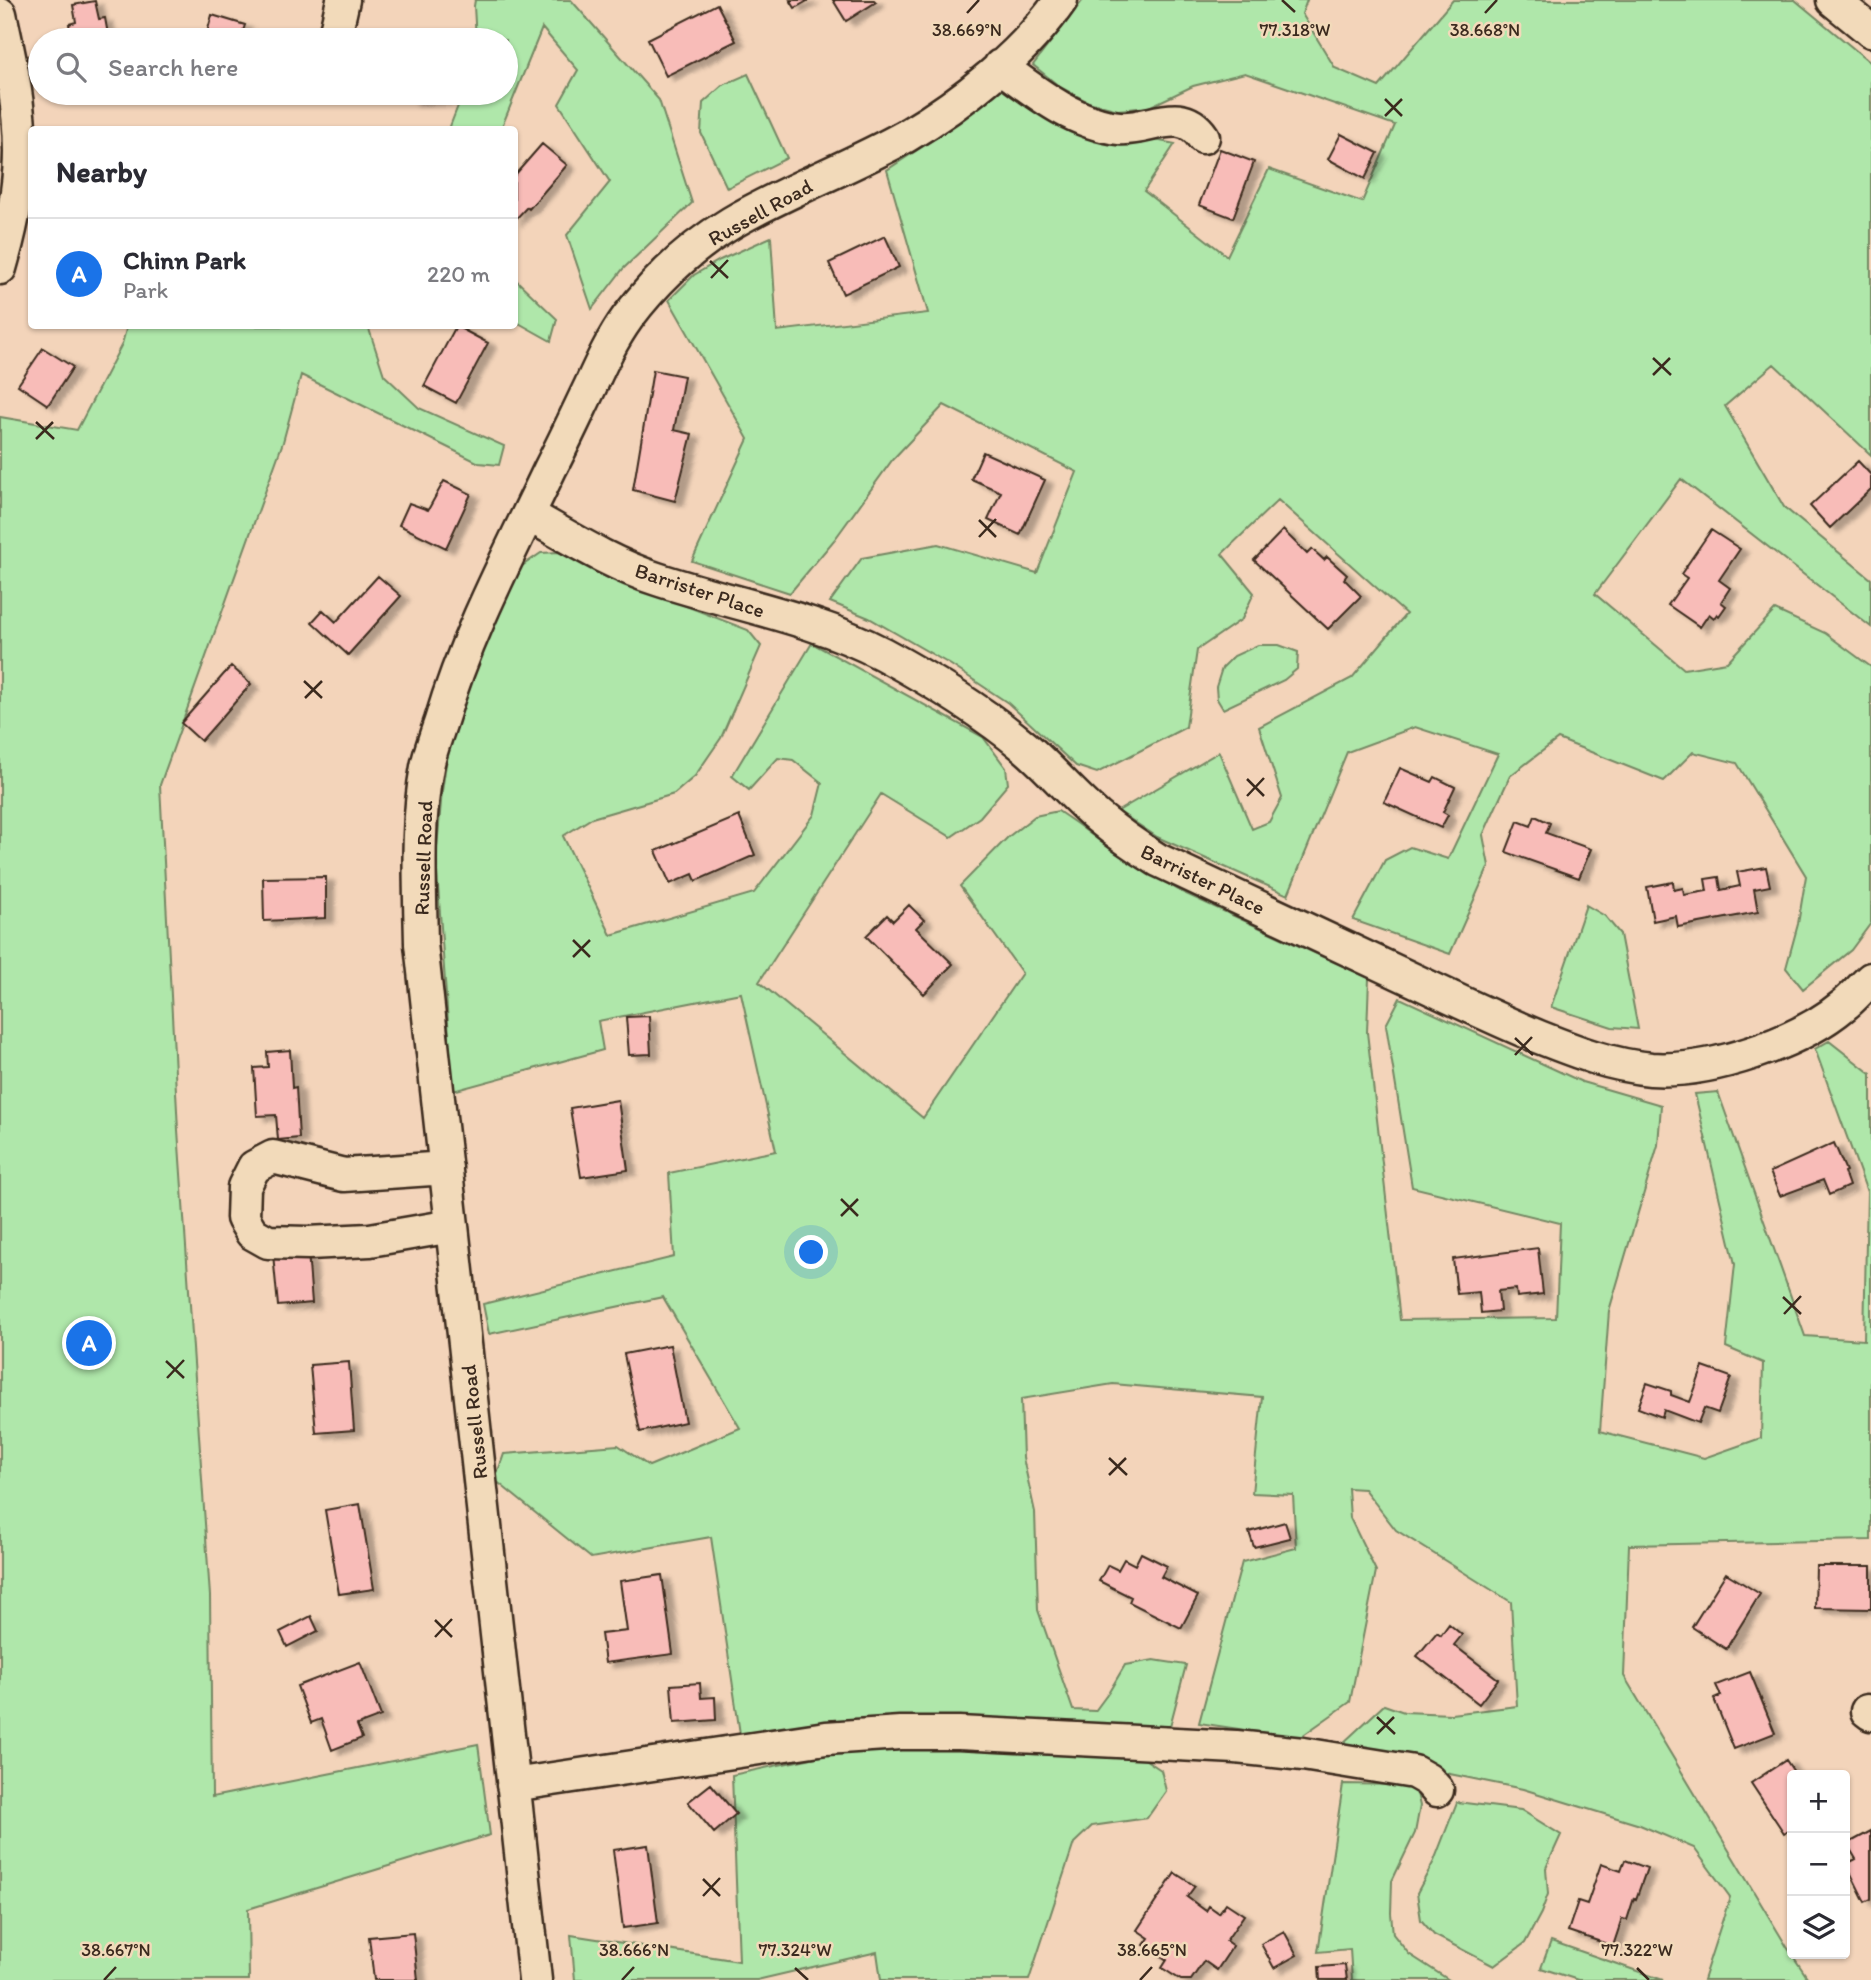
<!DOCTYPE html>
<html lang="en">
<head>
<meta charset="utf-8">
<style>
  :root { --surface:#fff; --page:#f2f2f3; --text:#2b2b33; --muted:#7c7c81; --line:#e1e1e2; --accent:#1a73e8 }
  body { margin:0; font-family:Itim,sans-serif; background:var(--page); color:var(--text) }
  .controls { position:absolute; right:21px; bottom:21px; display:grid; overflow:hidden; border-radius:7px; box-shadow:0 2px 5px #0004 }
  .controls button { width:63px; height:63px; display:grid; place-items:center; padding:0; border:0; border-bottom:2px solid var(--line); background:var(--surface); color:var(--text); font:35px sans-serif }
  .you { position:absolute; left:812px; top:1253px; width:24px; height:24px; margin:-18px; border:5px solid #fff; border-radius:50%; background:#1a73e8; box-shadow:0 0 0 10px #1a73e833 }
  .badge { display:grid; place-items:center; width:46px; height:46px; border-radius:50%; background:var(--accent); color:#fff; font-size:23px; font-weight:700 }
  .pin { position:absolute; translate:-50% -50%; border:4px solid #fff; box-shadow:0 2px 7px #0006 }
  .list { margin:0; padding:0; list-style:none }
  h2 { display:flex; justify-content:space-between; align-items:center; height:91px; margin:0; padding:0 28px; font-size:30px }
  h2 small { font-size:23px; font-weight:400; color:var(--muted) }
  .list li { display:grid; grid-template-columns:46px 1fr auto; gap:21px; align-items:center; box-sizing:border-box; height:112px; padding:0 28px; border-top:2px solid var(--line) }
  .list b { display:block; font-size:26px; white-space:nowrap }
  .list p { margin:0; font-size:23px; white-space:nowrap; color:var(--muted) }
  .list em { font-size:23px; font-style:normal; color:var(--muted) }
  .icon { flex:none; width:38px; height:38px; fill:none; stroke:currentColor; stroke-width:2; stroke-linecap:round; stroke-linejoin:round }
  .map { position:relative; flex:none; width:1871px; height:1980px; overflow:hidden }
  .search { position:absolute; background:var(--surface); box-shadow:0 2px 5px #0004; left:28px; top:28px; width:490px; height:77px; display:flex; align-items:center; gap:18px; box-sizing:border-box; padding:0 24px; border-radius:38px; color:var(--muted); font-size:26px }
  .panel { position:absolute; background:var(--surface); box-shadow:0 2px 5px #0004; left:28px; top:126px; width:490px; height:203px; border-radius:7px }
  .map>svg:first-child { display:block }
  .green { fill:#afe7aa; stroke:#758864; stroke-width:2 }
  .building { fill:#f8bcb8; stroke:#3b2a1e; stroke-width:2; filter:url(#shadow) }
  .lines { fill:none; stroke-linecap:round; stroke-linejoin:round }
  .minor-casing { stroke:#3b2a1e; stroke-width:37 }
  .minor { stroke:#f2daba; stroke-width:32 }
  .ticks { fill:none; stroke:#3b2a1e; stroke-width:2.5 }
  .labels { text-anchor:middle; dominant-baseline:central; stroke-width:5; stroke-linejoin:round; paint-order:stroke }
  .street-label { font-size:21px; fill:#3b2a1e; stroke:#f2daba }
  .ticks-label { font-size:18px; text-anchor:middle; fill:#3b2a1e; stroke:#f2daba; stroke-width:5; stroke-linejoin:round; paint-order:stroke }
</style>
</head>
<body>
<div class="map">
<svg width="1871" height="1980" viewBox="0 0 1871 1980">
  <defs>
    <filter id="shadow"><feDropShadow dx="8" dy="4.5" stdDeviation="2" flood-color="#0004"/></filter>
  </defs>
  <rect width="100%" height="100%" fill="#f3d4ba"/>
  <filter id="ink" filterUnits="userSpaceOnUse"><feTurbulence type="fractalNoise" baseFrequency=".0143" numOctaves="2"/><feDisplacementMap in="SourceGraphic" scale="14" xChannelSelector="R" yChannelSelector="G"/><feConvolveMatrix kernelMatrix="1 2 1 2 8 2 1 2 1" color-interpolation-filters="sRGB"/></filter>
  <g filter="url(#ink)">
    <path class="green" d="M 475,0 L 571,0 L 659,100 L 692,203 L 623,269 L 592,309 L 567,235 L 610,182 L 559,104 L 578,70 L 542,28 L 501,129 L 449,129 L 463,93 L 506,93 L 506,40 L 476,40 L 474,6 Z
      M 1083,0 L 1307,0 L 1302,14 L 1335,68 L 1379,87 L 1453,0 L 1795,0 L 1871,63 L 1871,455 L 1774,364 L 1725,406 L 1784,507 L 1871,579 L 1871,627 L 1681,479 L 1595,594 L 1684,669 L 1727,662 L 1775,610 L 1825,633 L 1871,667 L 1871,923 L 1851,950 L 1803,989 L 1786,968 L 1798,924 L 1806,876 L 1737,763 L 1693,752 L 1664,781 L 1558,739 L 1510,776 L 1483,835 L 1489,866 L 1450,954 L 1353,920 L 1385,860 L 1410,847 L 1448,859 L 1498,754 L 1415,727 L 1347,752 L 1288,895 L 1157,837 L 1118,811 L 1219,752 L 1252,829 L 1269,822 L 1282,798 L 1259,727 L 1352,678 L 1406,614 L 1278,500 L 1222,554 L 1254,593 L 1242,619 L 1197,650 L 1186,727 L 1097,773 L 1076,766 L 1008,703 L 951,665 L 869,618 L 830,602 L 862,558 L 938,544 L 1037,573 L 1077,472 L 944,405 L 893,459 L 835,539 L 790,593 L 692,561 L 748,439 L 669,300 L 694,275 L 720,260 L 771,237 L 777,331 L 928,313 L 887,170 L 943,133 L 1004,84 L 1120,140 L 1160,141 L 1175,144 L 1144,191 L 1227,256 L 1269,169 L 1362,202 L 1395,125 L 1245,73 L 1193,86 L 1149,107 L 1118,110 L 1088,102 L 1060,87 L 1033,65 Z
      M 748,74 L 787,158 L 727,188 L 701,133 L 703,103 L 723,85 Z
      M 514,278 L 557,319 L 551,341 L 515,321 Z
      M 127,326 L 368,326 L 384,375 L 419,408 L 504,446 L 499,465 L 479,463 L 301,375 L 283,442 L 160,785 L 178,1130 L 210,1596 L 212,1797 L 478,1744 L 490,1835 L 248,1909 L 249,1980 L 0,1980 L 0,417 L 77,430 L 122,344 Z
      M 559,552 L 614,578 L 748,630 L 761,646 L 721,738 L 695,776 L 674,794 L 592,818 L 563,836 L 611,935 L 754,893 L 814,815 L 822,783 L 793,760 L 778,758 L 749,790 L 732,776 L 812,643 L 983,737 L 1006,768 L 1008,784 L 980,817 L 951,837 L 881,794 L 759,982 L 923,1118 L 1022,973 L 960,886 L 1008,837 L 1035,816 L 1058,811 L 1077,824 L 1113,851 L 1182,892 L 1369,978 L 1367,1032 L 1400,1320 L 1556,1318 L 1560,1223 L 1412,1187 L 1386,1025 L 1400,998 L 1582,1082 L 1661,1105 L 1658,1145 L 1609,1311 L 1600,1431 L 1704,1458 L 1761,1438 L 1763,1363 L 1726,1347 L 1735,1264 L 1695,1094 L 1718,1092 L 1805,1336 L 1864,1340 L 1867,1192 L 1815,1049 L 1829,1041 L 1871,1074 L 1871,1540 L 1629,1545 L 1624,1676 L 1787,1947 L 1809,1980 L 1703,1980 L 1730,1897 L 1694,1848 L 1640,1825 L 1523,1789 L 1440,1772 L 1342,1744 L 1384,1705 L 1404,1712 L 1451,1714 L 1517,1706 L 1511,1602 L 1396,1530 L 1364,1489 L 1348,1488 L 1350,1518 L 1376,1571 L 1350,1702 L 1299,1738 L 1199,1723 L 1242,1562 L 1296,1548 L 1293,1495 L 1252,1493 L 1262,1397 L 1113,1384 L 1021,1399 L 1023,1458 L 1035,1512 L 1038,1610 L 1073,1710 L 1095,1711 L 1109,1692 L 1125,1665 L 1154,1660 L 1186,1665 L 1169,1730 L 857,1721 L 740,1734 L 711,1537 L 591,1558 L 495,1480 L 504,1454 L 618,1445 L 649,1466 L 740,1428 L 663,1297 L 489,1334 L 483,1304 L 674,1257 L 669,1173 L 776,1151 L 741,993 L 598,1021 L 603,1050 L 453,1091 L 436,859 L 442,791 L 450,737 L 504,596 L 522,566 L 541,553 Z
      M 1258,645 L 1279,645 L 1298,652 L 1297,669 L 1284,680 L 1223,709 L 1217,699 L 1216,687 L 1222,668 L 1234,656 Z
      M 1586,905 L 1605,916 L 1620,934 L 1638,1029 L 1612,1027 L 1551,1007 Z
      M 878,1744 L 1140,1756 L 1161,1770 L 1166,1791 L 1147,1818 L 1092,1826 L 1074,1843 L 1029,1980 L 881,1980 L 877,1952 L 757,1980 L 575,1980 L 571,1935 L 739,1961 L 732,1775 Z
      M 1343,1784 L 1404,1785 L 1417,1793 L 1420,1806 L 1415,1833 L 1392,1881 L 1391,1913 L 1393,1934 L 1409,1954 L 1449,1980 L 1352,1980 L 1350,1949 L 1318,1952 Z
      M 1457,1802 L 1521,1810 L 1561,1835 L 1546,1868 L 1548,1894 L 1541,1913 L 1525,1943 L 1494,1966 L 1434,1935 L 1421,1920 L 1417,1893 L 1434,1861 Z
      M 1551,1941 L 1663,1980 L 1578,1980 L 1541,1968 Z"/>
    <path class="building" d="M 790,0 L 809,0 L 795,8 Z
      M 833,0 L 874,0 L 876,2 L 846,21 Z
      M 95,1 L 99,19 L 105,18 L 109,40 L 72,40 L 69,24 L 76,22 L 73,5 Z
      M 717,4 L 736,41 L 666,76 L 648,39 Z
      M 212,15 L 245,25 L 240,40 L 205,40 Z
      M 409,93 L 448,93 L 448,99 L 410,101 Z
      M 1341,134 L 1378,153 L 1365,179 L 1328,159 Z
      M 542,144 L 567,165 L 529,209 L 527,207 L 514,221 L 514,176 Z
      M 1220,149 L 1254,162 L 1233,218 L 1199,205 Z
      M 885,236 L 899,267 L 843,294 L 829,263 Z
      M 456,326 L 488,343 L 456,403 L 424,386 Z
      M 43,348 L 73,367 L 48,405 L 18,385 Z
      M 653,370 L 684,376 L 674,430 L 692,434 L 675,501 L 633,490 Z
      M 983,452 L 1045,480 L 1020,535 L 988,520 L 1001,492 L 971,479 Z
      M 1858,461 L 1871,475 L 1871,489 L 1830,528 L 1810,506 Z
      M 444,481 L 471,494 L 446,548 L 399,525 L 409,503 L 428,510 Z
      M 1283,530 L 1307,554 L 1312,549 L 1324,560 L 1327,557 L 1347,575 L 1344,579 L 1361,596 L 1328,629 L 1254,560 Z
      M 1711,530 L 1740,549 L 1719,580 L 1730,588 L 1721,602 L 1726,606 L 1719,616 L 1717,614 L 1714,618 L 1709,614 L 1700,627 L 1668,605 L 1687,578 L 1681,574 Z
      M 378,576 L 401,596 L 348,655 L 312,622 L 323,610 L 336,622 Z
      M 231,666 L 251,684 L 201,741 L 181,723 Z
      M 1400,768 L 1432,782 L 1435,777 L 1455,787 L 1443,812 L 1448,815 L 1441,828 L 1384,802 Z
      M 739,816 L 755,855 L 696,881 L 693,874 L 670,884 L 656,851 Z
      M 1535,816 L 1550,823 L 1546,833 L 1591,849 L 1579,878 L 1506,852 L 1518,821 L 1531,826 Z
      M 1766,867 L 1770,886 L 1754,889 L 1758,912 L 1678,927 L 1676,916 L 1653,921 L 1647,887 L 1673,882 L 1674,890 L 1683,888 L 1684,895 L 1707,891 L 1705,879 L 1719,877 L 1721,890 L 1740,886 L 1737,872 Z
      M 326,877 L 326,918 L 264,921 L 263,878 Z
      M 909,905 L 924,920 L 916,928 L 953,964 L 924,994 L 866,936 L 887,915 L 893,921 Z
      M 649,1016 L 651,1054 L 629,1055 L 626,1017 Z
      M 290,1050 L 292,1088 L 296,1087 L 299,1138 L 278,1140 L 276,1115 L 257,1116 L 254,1068 L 268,1067 L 267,1052 Z
      M 618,1100 L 628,1170 L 581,1177 L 570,1108 Z
      M 1834,1143 L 1846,1171 L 1844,1172 L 1849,1186 L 1829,1195 L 1823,1180 L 1780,1196 L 1770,1172 Z
      M 1538,1248 L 1543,1294 L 1517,1297 L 1516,1289 L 1498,1291 L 1500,1311 L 1481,1313 L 1479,1292 L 1457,1294 L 1453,1259 Z
      M 308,1251 L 312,1303 L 278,1306 L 273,1254 Z
      M 670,1345 L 685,1422 L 640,1432 L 624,1354 Z
      M 349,1362 L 354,1430 L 316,1433 L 310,1365 Z
      M 1703,1367 L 1731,1377 L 1718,1413 L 1704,1408 L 1698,1423 L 1664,1410 L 1662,1417 L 1638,1408 L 1647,1383 L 1671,1391 L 1671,1395 L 1690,1402 Z
      M 360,1504 L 374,1589 L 339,1594 L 325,1510 Z
      M 1285,1522 L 1290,1538 L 1254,1547 L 1249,1532 Z
      M 1141,1553 L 1167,1566 L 1161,1577 L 1198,1596 L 1181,1628 L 1129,1602 L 1131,1597 L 1099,1581 L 1108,1565 L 1118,1570 L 1124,1559 L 1135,1565 Z
      M 1816,1566 L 1871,1566 L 1871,1609 L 1815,1608 Z
      M 1726,1573 L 1760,1594 L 1726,1649 L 1692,1627 Z
      M 662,1575 L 673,1654 L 605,1663 L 601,1634 L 627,1631 L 620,1581 Z
      M 311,1616 L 318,1631 L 287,1647 L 280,1632 Z
      M 1449,1624 L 1462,1635 L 1454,1645 L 1498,1679 L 1479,1704 L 1417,1656 L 1437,1632 L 1441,1635 Z
      M 360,1662 L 381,1716 L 357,1725 L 362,1738 L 332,1750 L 321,1719 L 311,1723 L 297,1686 Z
      M 1750,1672 L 1775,1733 L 1734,1749 L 1714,1699 L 1721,1696 L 1716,1685 Z
      M 700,1683 L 701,1698 L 715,1697 L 716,1720 L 674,1723 L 671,1685 Z
      M 1786,1760 L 1796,1775 L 1792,1775 L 1792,1828 L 1784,1833 L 1751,1783 Z
      M 711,1784 L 736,1814 L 714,1833 L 688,1802 Z
      M 1871,1831 L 1871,1899 L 1865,1902 L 1846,1864 L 1856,1859 L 1847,1844 Z
      M 648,1845 L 658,1923 L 623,1928 L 613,1850 Z
      M 1625,1860 L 1647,1868 L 1636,1899 L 1634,1898 L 1627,1920 L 1622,1919 L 1613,1946 L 1568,1931 L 1578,1901 L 1587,1904 L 1601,1864 L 1621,1871 Z
      M 1175,1873 L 1195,1886 L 1187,1897 L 1206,1911 L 1209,1906 L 1219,1913 L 1226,1903 L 1244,1915 L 1226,1941 L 1233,1946 L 1217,1970 L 1204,1961 L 1191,1980 L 1181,1980 L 1162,1968 L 1167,1960 L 1144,1945 L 1149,1938 L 1137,1930 Z
      M 1284,1931 L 1297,1955 L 1274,1968 L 1261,1944 Z
      M 413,1933 L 418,1980 L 374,1980 L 369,1937 Z
      M 1345,1965 L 1347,1980 L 1320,1980 L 1319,1967 Z"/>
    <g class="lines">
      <defs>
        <path id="minor" d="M 1833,0 L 1871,31
          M 0,14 C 10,59 20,105 20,152 C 20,191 11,230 0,268
          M 334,40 L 343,0
          M 1000,66 C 1035,92 1075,124 1119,128 C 1149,131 1181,104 1203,137
          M 529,515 C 570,538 611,564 657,579 C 732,604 813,617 883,654 C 933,681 982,711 1025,747 C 1051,769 1072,795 1098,817 C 1117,833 1137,847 1158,860 C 1245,901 1332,941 1418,982 C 1458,1001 1498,1020 1539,1037 C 1577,1052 1610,1065 1651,1069 C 1710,1073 1799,1043 1844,1005 C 1854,997 1862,987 1871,979
          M 446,1168 L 344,1175 L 273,1157 L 254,1167 L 244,1187 L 243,1218 L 252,1233 L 268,1242 L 308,1243 L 370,1240 L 452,1226
          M 1867,1711 L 1871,1714
          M 513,1785 L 826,1738 L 900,1733 L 959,1733 L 1236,1747 L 1303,1754 L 1414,1772 L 1428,1780 L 1437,1790
          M 535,1980 L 421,944 C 420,886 416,825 427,767 C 430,752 436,736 441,721 C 467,633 511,551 550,469 C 564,442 577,414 590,387 C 601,363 612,339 628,317 C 656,280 691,247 731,223 C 787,190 849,168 906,136 C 962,103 1024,54 1061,0"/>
      </defs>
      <use href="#minor" class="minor-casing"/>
      <use href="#minor" class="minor"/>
    </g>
  </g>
  <path class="ticks" d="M 1282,0 L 1295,12M 967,13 L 979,0M 1485,13 L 1497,0M 1385,99 L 1402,116M 1385,116 L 1402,99M 710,261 L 728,278M 711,278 L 728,260M 1653,358 L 1671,375M 1653,375 L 1670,358M 36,422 L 54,439M 36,439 L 53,422M 979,520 L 996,537M 979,537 L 996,519M 304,681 L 322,698M 305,698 L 322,681M 1247,779 L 1264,796M 1247,796 L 1264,778M 573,940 L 590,957M 573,957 L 590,940M 1515,1038 L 1533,1055M 1515,1055 L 1532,1037M 841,1199 L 858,1216M 841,1216 L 858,1199M 1783,1297 L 1801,1314M 1784,1314 L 1801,1296M 166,1361 L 184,1378M 167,1378 L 184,1360M 1109,1458 L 1127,1475M 1109,1475 L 1126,1458M 435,1620 L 452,1637M 435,1637 L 452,1619M 1377,1717 L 1395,1734M 1377,1734 L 1394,1717M 703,1879 L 720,1896M 703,1896 L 720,1878M 795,1968 L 808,1980M 1637,1968 L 1649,1980M 104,1980 L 116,1967M 622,1980 L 634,1967M 1140,1980 L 1152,1967"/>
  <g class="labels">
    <g class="street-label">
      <text transform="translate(760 212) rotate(-29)">Russell Road</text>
      <text transform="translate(700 590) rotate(18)">Barrister Place</text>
      <text transform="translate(423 858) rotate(-88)">Russell Road</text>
      <text transform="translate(1203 879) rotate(26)">Barrister Place</text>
      <text transform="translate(474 1422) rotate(-96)">Russell Road</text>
    </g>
  </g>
  <g class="ticks-label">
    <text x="1295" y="36">77.318°W</text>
    <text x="967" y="36">38.669°N</text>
    <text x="1485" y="36">38.668°N</text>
    <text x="116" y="1956">38.667°N</text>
    <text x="634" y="1956">38.666°N</text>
    <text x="1152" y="1956">38.665°N</text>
    <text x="795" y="1956">77.324°W</text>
    <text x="1637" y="1956">77.322°W</text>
  </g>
</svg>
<div class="controls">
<button>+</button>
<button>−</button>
<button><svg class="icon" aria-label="layers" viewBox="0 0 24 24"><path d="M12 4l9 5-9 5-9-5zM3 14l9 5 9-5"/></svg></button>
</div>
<div class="you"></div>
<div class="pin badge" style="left:89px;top:1343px">A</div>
<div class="search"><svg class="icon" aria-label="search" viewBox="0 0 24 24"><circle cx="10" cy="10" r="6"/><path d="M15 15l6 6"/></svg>Search here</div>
<section class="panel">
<h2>Nearby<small></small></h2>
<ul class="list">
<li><span class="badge">A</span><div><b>Chinn Park</b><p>Park</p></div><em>220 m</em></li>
</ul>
</section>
</div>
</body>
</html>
